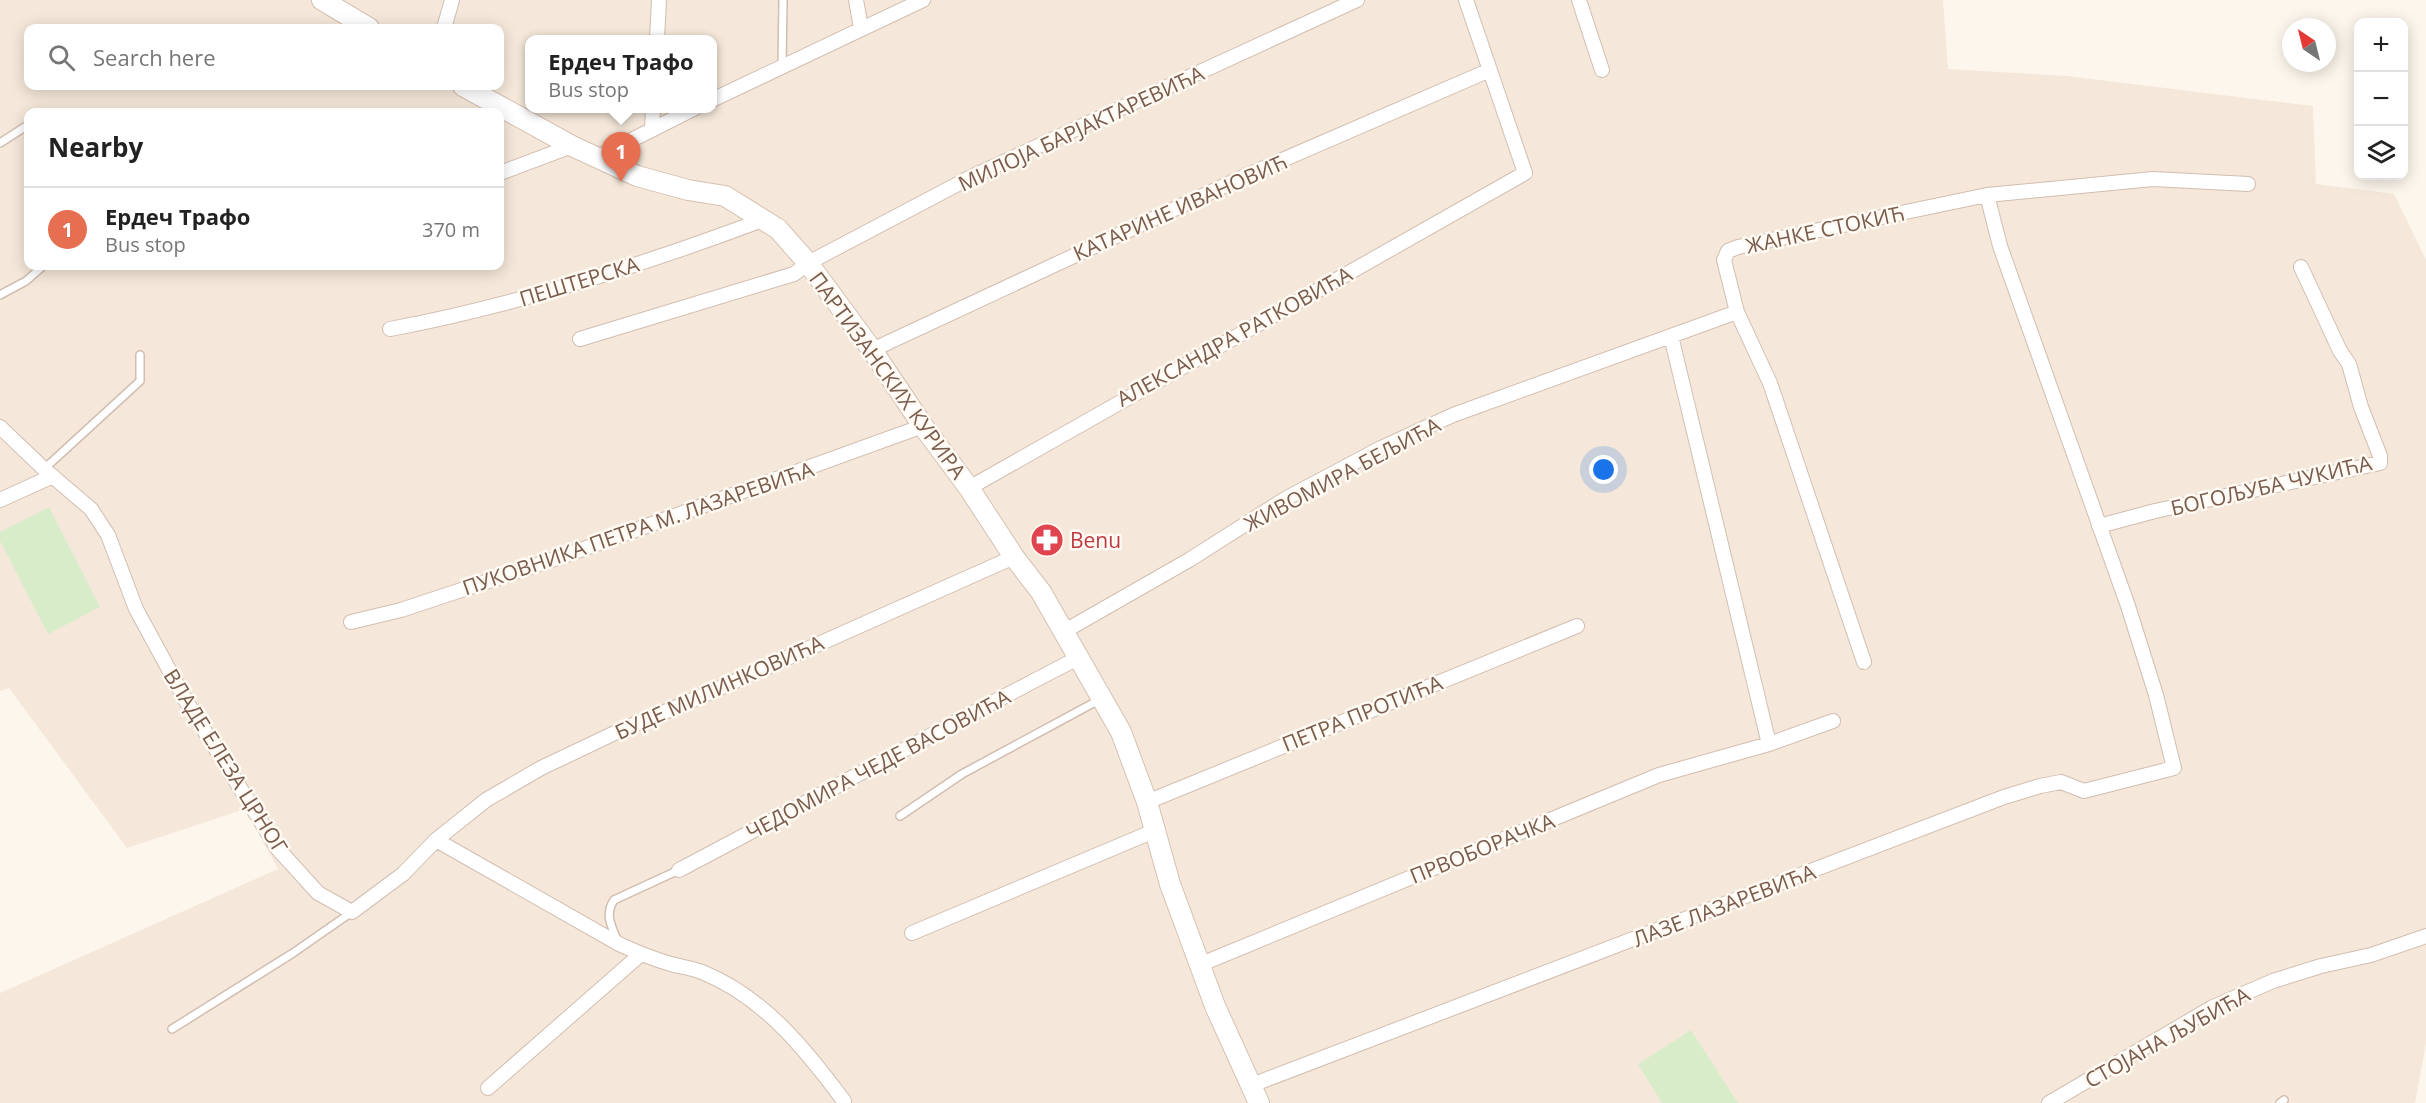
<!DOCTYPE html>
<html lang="en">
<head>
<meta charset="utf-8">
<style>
  :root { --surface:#fff; --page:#f2f2f2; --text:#222; --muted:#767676; --line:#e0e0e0; --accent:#e76f51 }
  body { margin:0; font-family:"Open Sans",sans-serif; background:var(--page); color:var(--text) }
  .controls { position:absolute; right:18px; top:18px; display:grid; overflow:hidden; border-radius:12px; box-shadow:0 3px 15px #0003 }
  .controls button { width:54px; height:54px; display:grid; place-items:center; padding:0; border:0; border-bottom:2px solid var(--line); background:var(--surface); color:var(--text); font:30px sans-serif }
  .compass { position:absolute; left:2282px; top:18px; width:54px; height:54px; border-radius:50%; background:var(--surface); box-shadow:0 3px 15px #0003; rotate:325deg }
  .you { position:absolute; left:1604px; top:470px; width:21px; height:21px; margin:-15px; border:4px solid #fff; border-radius:50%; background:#1a73e8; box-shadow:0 0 0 9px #1a73e833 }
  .badge { display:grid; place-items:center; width:39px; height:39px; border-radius:50%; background:var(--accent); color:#fff; font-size:20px; font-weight:700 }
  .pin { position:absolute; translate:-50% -50px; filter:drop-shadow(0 2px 3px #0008) }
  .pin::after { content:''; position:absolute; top:32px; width:21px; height:18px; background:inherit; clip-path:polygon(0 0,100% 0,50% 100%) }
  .popup { position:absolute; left:525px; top:35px; width:192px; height:78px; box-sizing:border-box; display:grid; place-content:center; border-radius:12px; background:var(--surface); filter:drop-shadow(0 2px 4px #0005); font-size:20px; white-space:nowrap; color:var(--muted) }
  .popup b { font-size:22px; color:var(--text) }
  .popup::after { content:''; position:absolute; left:50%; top:100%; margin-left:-12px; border:12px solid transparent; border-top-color:var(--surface) }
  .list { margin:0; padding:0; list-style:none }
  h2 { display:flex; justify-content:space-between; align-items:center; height:78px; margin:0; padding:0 24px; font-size:26px }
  h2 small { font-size:20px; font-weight:400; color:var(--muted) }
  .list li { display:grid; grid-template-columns:39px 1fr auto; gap:18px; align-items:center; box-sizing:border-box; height:84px; padding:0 24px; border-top:2px solid var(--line) }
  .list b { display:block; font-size:22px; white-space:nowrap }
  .list p { margin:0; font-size:20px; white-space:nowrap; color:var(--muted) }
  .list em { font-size:20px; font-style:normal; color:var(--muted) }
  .icon { flex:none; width:33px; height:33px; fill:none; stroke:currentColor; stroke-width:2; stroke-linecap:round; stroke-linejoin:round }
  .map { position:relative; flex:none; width:2426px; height:1103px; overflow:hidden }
  .search { position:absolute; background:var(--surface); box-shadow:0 3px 15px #0003; left:24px; top:24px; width:480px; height:66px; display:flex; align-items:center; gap:15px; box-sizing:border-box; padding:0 21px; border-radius:12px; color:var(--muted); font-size:22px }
  .panel { position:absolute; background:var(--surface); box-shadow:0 3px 15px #0003; left:24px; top:108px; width:480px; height:162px; border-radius:12px }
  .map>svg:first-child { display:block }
  .residential { fill:#f5e8da; fill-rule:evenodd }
  .green { fill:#d8ecc9 }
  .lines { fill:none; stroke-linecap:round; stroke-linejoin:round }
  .lane-casing { stroke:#d1beb0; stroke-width:10 }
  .street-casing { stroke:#d1beb0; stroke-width:16 }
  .secondary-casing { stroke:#d6c0b0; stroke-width:22 }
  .lane { stroke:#fff; stroke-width:7 }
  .street { stroke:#fff; stroke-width:14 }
  .secondary { stroke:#fff; stroke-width:20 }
  .labels { text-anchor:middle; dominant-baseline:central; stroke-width:5; stroke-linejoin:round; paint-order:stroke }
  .street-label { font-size:21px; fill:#7a5c4d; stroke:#fffaf3 }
  .health-label { font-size:21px; fill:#be3a42; stroke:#fffaf3; text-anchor:start }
</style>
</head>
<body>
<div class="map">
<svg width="2426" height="1103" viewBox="0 0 2426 1103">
  <rect width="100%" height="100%" fill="#fdf6ec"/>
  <path class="residential" d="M 0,0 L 1943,0 L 1948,69 L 2067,76 L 2313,106 L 2316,184 L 2394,194 L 2426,260 L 2426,1043 L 2415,1103 L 0,1103 L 0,993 L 278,869 L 245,809 L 127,848 L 9,688 L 0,691 ZM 28,28 L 500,28 L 500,86 L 28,86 ZM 530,39 L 712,39 L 712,108 L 530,108 ZM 28,112 L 500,112 L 500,266 L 28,266 Z"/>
  <path class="green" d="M 49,507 L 100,607 L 48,634 L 0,541 L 0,532 Z
    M 1691,1030 L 1738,1103 L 1662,1103 L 1638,1064 Z"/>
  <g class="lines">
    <defs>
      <path id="lane" d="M 782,66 L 783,0
        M 0,143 L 28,125
        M 0,295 L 26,281 L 43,266
        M 44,469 L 140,381 L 140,355
        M 900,816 L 962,774 L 1099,700
        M 618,942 C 612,927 604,915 614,900 L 679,870
        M 172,1029 L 293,953 L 352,912
        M 2280,1103 L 2284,1100"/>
      <path id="street" d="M 856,0 L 861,28
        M 1579,0 L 1602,70
        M 444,28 L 452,0
        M 657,39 L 659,0
        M 712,100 L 923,0
        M 652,130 L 653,108
        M 596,158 L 695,108
        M 500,173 L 572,146
        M 390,329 C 517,305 643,265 765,219
        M 1671,336 L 1769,744
        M 580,339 L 794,274 L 808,263 L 973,176 L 1357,0
        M 872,350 L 1243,177 L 1490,70
        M 0,427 L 44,469 L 91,509 L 108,535 L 136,609 L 186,701 L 278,849 L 318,893 L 352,912 L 403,874 L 436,840 L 619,944 C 636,952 653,959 671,964 C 681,967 692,968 702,972 C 764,997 806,1050 844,1101
        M 969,488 L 1525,173 L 1466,0
        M 0,500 L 53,476
        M 2099,526 L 2155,511 L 2380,463 L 2380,456 L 2361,407 L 2349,364 L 2340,351 L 2301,267
        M 351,622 L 401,610 L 561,557 L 923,426
        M 1063,632 L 1189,560 L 1285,499 L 1381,448 L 1453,415 L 1737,312
        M 1864,662 L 1770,383 L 1737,312 L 1724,260 L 1728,251 L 1738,247 L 1987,195 L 2153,179 L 2248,184
        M 1147,802 L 1577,626
        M 436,840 L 486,800 L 541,768 L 621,730 L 684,704 L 1014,557
        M 679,870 C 812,800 944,727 1078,658
        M 912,933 L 1154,831
        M 1199,965 L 1659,775 L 1769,744 L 1833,721
        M 1252,1085 L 2004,797 L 2040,786 L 2061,782 L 2084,791 L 2174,768 L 2156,695 L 2128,606 L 2000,246 L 1987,195
        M 488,1088 L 641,954
        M 2049,1103 L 2213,1007 L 2273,981 L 2321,966 L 2371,955 L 2426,936"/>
      <path id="secondary" d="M 322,0 L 369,28
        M 463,86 L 572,146 L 637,176 L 688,190 L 725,196 L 778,229 L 808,263 L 872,350 L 923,426 L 969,488 L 1014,557 L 1041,592 L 1121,732 L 1147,802 L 1170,884 L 1215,1006 L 1259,1103"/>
    </defs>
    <use href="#lane" class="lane-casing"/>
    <use href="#street" class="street-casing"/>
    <use href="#secondary" class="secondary-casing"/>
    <use href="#lane" class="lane"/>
    <use href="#street" class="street"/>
    <use href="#secondary" class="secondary"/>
  </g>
  <defs>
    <symbol id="pharmacy-disc" viewBox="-11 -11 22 22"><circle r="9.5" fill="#e0444e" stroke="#fffaf3"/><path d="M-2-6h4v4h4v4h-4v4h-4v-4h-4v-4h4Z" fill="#fff"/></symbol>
  </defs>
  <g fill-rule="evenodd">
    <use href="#pharmacy-disc" x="1028" y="521" width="38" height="38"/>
  </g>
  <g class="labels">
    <g class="street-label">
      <text transform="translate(1081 128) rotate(-25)">МИЛОЈА БАРЈАКТАРЕВИЋА</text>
      <text transform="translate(1180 207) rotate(-24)">КАТАРИНЕ ИВАНОВИЋ</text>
      <text transform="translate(1825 229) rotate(-12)">ЖАНКЕ СТОКИЋ</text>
      <text transform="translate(579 281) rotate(-17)">ПЕШТЕРСКА</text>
      <text transform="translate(1234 336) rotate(-29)">АЛЕКСАНДРА РАТКОВИЋА</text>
      <text transform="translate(888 375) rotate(54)">ПАРТИЗАНСКИХ КУРИРА</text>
      <text transform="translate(1342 474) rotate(-28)">ЖИВОМИРА БЕЉИЋА</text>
      <text transform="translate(2271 485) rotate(-13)">БОГОЉУБА ЧУКИЋА</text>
      <text transform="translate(638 528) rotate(-19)">ПУКОВНИКА ПЕТРА М. ЛАЗАРЕВИЋА</text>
      <text transform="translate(719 687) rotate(-24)">БУДЕ МИЛИНКОВИЋА</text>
      <text transform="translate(1362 713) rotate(-22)">ПЕТРА ПРОТИЋА</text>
      <text transform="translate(226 761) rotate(58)">ВЛАДЕ ЕЛЕЗА ЦРНОГ</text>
      <text transform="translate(878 764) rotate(-28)">ЧЕДОМИРА ЧЕДЕ ВАСОВИЋА</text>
      <text transform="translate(1482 848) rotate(-22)">ПРВОБОРАЧКА</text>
      <text transform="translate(1724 905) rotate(-21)">ЛАЗЕ ЛАЗАРЕВИЋА</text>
      <text transform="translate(2167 1037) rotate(-29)">СТОЈАНА ЉУБИЋА</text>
    </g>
    <g class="health-label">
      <text x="1070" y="540">Benu</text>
    </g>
  </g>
</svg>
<div class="controls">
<button>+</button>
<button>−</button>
<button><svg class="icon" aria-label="layers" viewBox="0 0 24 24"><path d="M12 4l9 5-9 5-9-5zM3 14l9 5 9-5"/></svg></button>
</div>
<svg class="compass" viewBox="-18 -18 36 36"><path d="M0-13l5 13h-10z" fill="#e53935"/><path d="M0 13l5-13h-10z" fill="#767676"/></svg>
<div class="you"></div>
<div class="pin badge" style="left:621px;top:182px">1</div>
<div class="popup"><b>Ердеч Трафо</b>Bus stop</div>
<div class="search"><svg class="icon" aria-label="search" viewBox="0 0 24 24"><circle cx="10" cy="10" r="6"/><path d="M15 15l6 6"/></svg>Search here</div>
<section class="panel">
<h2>Nearby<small></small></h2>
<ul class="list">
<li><span class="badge">1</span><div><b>Ердеч Трафо</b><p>Bus stop</p></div><em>370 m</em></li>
</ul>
</section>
</div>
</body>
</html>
